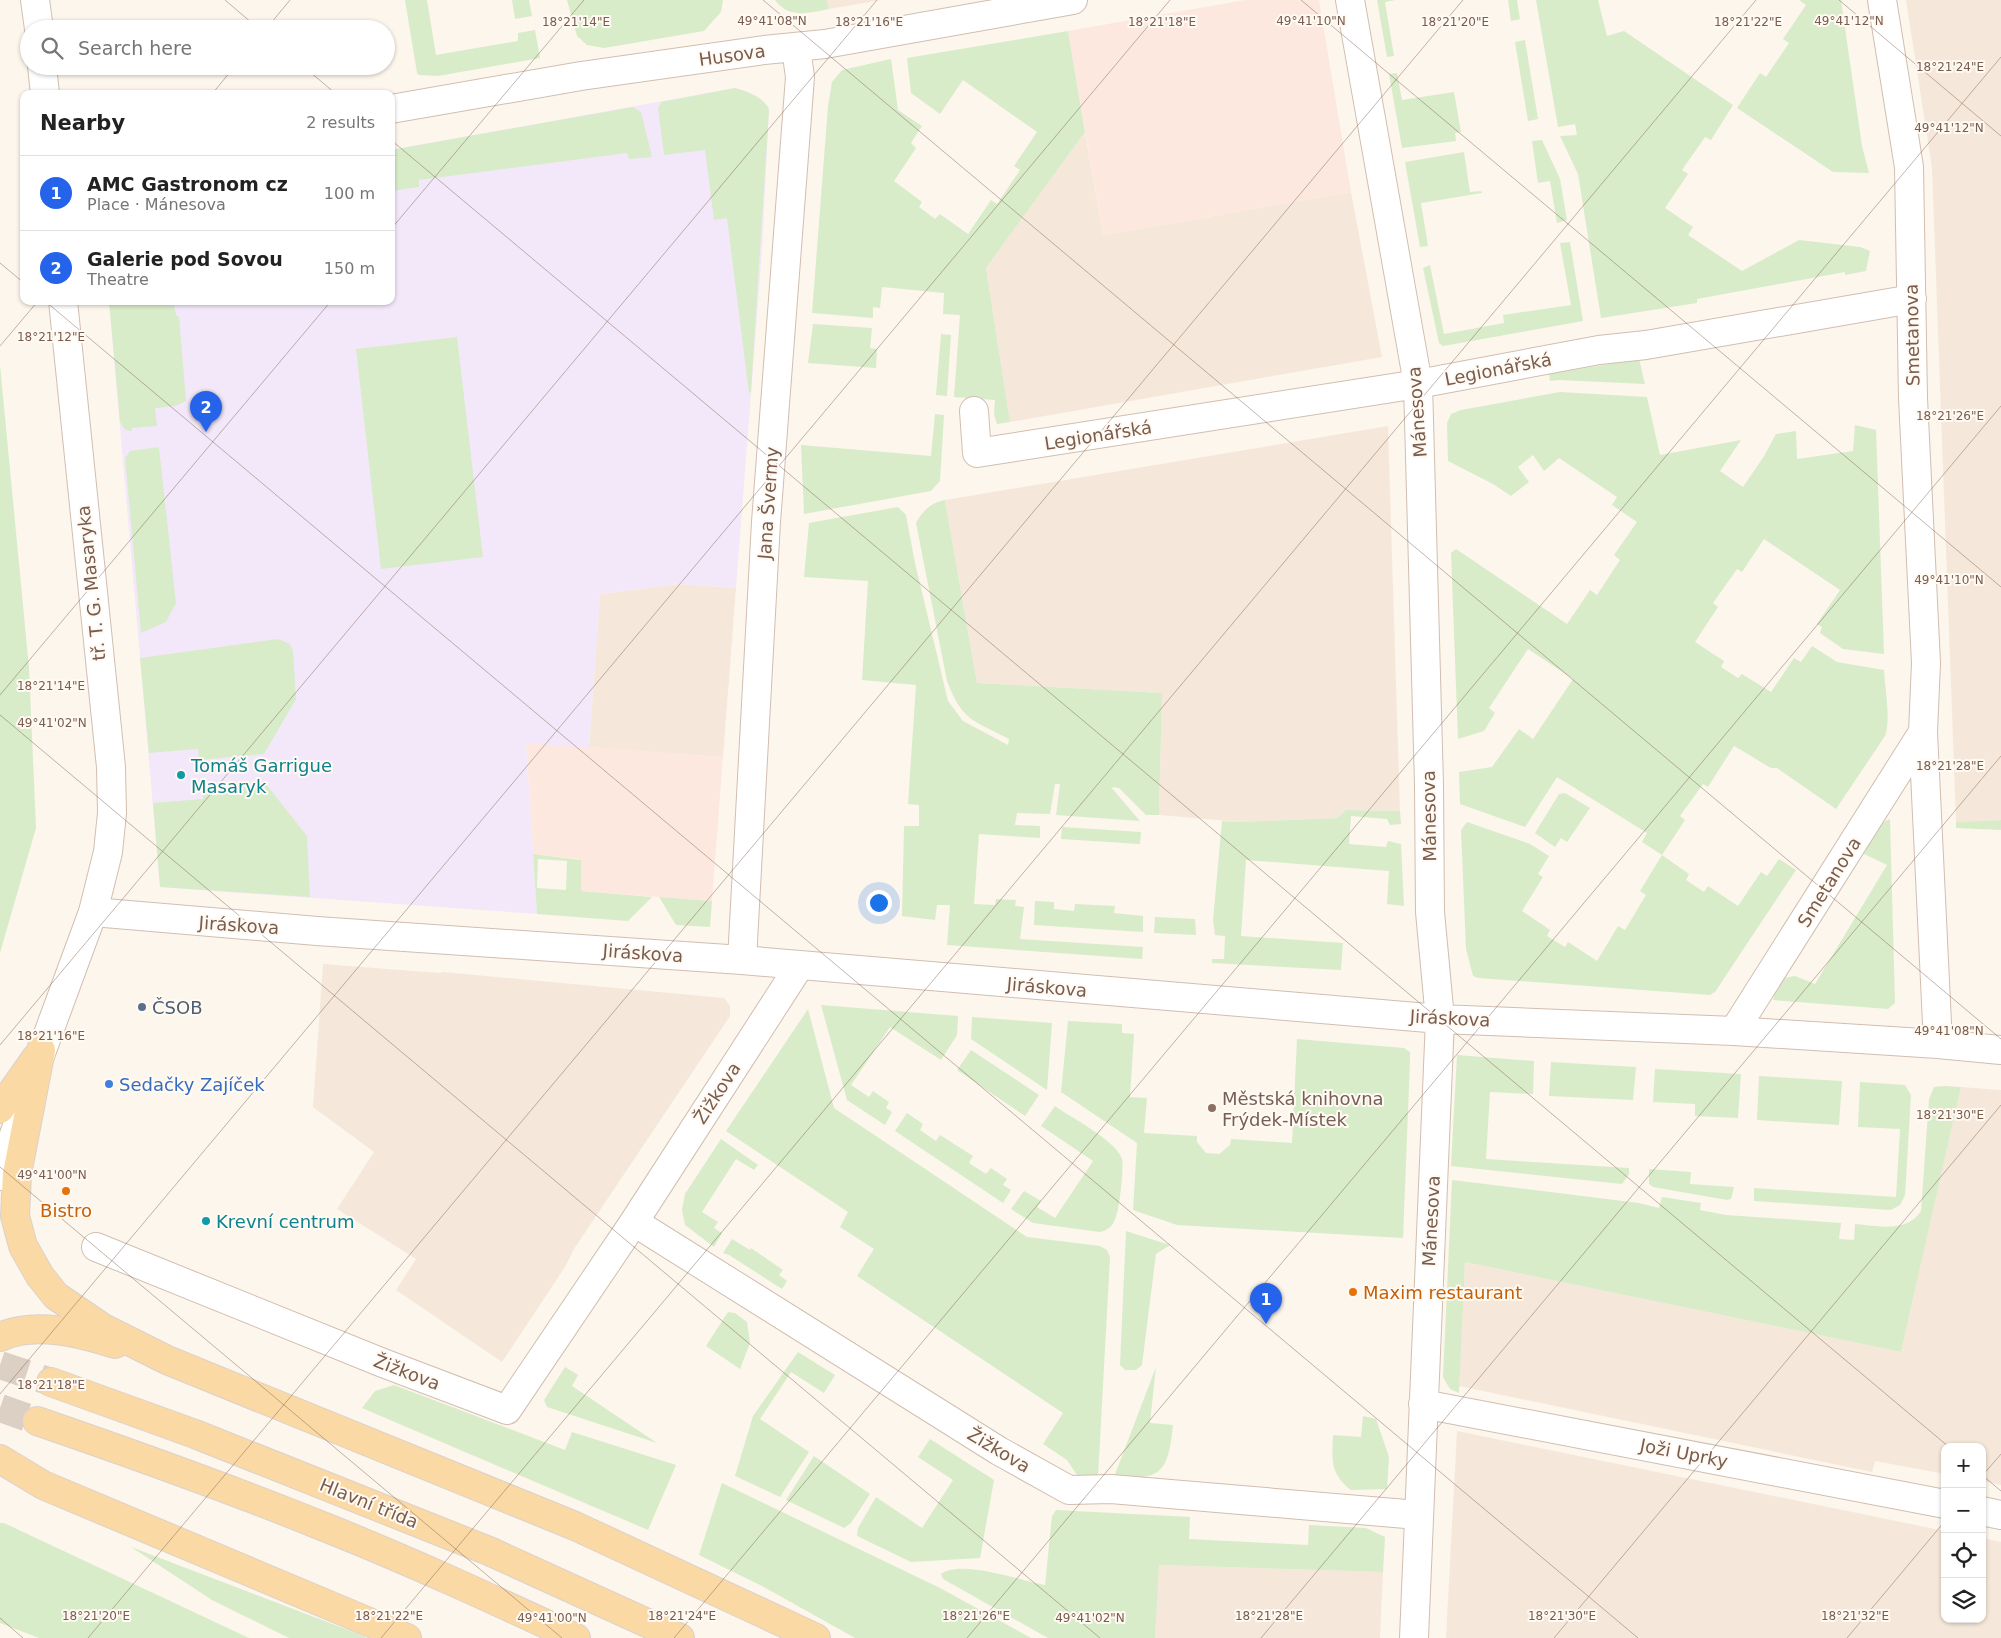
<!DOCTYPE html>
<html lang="en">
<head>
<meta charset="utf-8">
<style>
  :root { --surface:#fff; --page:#f6f6f6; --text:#222; --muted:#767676; --line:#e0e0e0; --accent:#2563eb }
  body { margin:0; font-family:"DejaVu Sans",sans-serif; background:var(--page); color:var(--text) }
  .controls { position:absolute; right:15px; bottom:15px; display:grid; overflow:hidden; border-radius:10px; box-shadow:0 1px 4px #0004 }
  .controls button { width:45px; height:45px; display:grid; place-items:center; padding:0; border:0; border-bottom:1px solid var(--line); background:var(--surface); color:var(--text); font:25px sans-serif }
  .you { position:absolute; left:878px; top:902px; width:18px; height:18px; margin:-12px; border:4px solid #fff; border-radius:50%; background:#1a73e8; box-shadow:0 0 0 8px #1a73e833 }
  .badge { display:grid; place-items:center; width:32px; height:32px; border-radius:50%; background:var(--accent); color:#fff; font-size:16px; font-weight:700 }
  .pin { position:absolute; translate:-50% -41px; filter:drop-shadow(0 1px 2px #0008) }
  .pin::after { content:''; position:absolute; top:26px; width:18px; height:15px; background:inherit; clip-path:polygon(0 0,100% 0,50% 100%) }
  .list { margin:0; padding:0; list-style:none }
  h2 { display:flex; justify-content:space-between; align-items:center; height:65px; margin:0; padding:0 20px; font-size:21px }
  h2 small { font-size:16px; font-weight:400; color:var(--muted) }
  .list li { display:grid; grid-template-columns:32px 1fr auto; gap:15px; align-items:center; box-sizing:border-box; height:75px; padding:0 20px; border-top:1px solid var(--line) }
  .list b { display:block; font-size:19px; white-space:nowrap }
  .list p { margin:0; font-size:16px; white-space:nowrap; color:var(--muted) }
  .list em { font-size:16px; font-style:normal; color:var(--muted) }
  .icon { flex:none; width:28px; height:28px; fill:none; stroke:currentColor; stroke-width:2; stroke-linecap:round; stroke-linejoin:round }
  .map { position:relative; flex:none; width:2001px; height:1638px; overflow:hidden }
  .search { position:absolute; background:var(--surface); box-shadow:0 1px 4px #0004; left:20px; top:20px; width:375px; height:55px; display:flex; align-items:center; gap:12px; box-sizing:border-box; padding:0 18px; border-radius:28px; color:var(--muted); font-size:19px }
  .panel { position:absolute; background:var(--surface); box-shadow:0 1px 4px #0004; left:20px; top:90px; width:375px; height:215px; border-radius:10px }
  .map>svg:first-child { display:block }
  .residential { fill:#f5e8da }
  .commercial { fill:#fde8e0 }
  .education { fill:#f3e8fa }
  .green { fill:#d8ecc9; fill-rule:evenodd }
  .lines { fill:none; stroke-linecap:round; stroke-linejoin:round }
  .primary-tunnel { stroke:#dcd0c4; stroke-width:28; stroke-dasharray:28 14; stroke-linecap:butt }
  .minor-casing { stroke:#d1beb0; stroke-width:30 }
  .tertiary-casing { stroke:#d1beb0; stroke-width:30 }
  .primary-casing { stroke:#dad1cd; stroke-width:30 }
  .minor { stroke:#fff; stroke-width:28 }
  .tertiary { stroke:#fff; stroke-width:28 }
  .primary { stroke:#fbd9a5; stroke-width:28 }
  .ticks { fill:none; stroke:#7a5c4d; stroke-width:1; stroke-opacity:0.45 }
  .culture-dot { fill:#0f9aa8; stroke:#fffaf3; stroke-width:2 }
  .service-dot { fill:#5c6f8a; stroke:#fffaf3; stroke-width:2 }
  .shop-dot { fill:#3f7fe0; stroke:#fffaf3; stroke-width:2 }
  .education-dot { fill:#8d6e63; stroke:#fffaf3; stroke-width:2 }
  .food-dot { fill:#e8710a; stroke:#fffaf3; stroke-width:2 }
  .labels { text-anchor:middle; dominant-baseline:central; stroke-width:4; stroke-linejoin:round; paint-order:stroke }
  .street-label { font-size:18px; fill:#7a5c4d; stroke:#fffaf3 }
  .culture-label { font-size:18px; fill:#0d838f; stroke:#fffaf3; text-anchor:start }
  .service-label { font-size:18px; fill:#4e5e75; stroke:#fffaf3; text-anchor:start }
  .shop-label { font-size:18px; fill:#366cbe; stroke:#fffaf3; text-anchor:start }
  .education-label { font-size:18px; fill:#785e54; stroke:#fffaf3; text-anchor:start }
  .food-label { font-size:18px; fill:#c56008; stroke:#fffaf3 }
  .ticks-label { font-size:12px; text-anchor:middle; fill:#7a5c4d; stroke:#fffaf3; stroke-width:4; stroke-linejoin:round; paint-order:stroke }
</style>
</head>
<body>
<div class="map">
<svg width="2001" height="1638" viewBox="0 0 2001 1638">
  <rect width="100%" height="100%" fill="#fdf6ec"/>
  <path class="residential" d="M 827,0 L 881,0 L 829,9 Z
    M 1906,0 L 2001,0 L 2001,820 L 1956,822 L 1932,168 Z
    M 1085,132 L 1103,235 L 1351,192 L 1382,357 L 1010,422 L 986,268 Z
    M 1388,426 L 1400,811 L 1346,810 L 1337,818 L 1240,822 L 1159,815 L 1162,693 L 977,683 L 945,500 Z
    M 678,584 L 736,588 L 723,757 L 589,748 L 600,594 Z
    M 323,964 L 440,973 L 443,972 L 724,998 L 730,1006 L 730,1016 L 574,1249 L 565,1267 L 502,1362 L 396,1290 L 416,1259 L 337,1209 L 374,1152 L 313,1107 Z
    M 1961,1087 L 2001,1090 L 2001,1485 L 1982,1481 L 1982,1447 L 1945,1447 L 1945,1474 L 1875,1461 L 1872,1472 L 1459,1386 L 1465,1262 L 1901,1352 Z
    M 1457,1431 L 1945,1531 L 1945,1619 L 1982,1619 L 1982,1538 L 2001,1542 L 2001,1638 L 1446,1638 Z
    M 1158,1565 L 1383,1572 L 1380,1638 L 1155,1638 Z"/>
  <path class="commercial" d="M 1245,0 L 1319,0 L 1351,192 L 1103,235 L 1068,31 Z
    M 526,742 L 723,757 L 712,901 L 581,891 L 579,859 L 533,854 Z"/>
  <path class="education" d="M 735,88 L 745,91 L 764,102 L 769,110 L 762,251 L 736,588 L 678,584 L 600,594 L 589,748 L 526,743 L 537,914 L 160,887 L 109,301 L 391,301 L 391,150 Z"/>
  <path class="green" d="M 405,0 L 427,0 L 436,55 L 518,41 L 518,33 L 535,30 L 540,58 L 438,76 L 419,75 L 417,73 Z
    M 512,0 L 529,0 L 532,16 L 515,19 Z
    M 567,0 L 723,0 L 721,12 L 704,31 L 604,48 L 587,45 L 577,36 Z
    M 775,0 L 827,0 L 829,9 C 810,13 788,19 775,0 Z
    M 1377,0 L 1395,0 L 1385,2 L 1394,56 L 1387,57 Z
    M 1508,0 L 1517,0 L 1520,19 L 1511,21 Z
    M 1536,0 L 1598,0 L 1607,36 L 1624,31 L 1733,105 L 1711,140 L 1705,137 L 1682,170 L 1688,174 L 1665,208 L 1693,227 L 1688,235 L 1742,271 L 1799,240 L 1860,247 L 1870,251 L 1866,271 L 1845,275 L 1845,272 L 1697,299 L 1697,303 L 1601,318 L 1578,174 L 1560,136 L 1577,135 L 1575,124 L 1558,127 Z
    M 1799,0 L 1841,0 L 1862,146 L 1869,173 L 1833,172 L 1737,108 L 1760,73 L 1766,77 L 1789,43 L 1783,39 L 1806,5 Z
    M 1068,31 L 1085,132 L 986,268 L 1010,422 L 997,424 L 994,414 L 995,400 L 954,397 L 960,315 L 943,314 L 944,293 L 882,287 L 880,308 L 873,307 L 873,318 L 812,313 L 828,106 L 832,82 L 842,70 L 891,59 L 898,110 L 922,126 L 911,143 L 916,148 L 894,181 L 922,202 L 919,207 L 935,219 L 940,214 L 968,234 L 991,200 L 997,204 L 1020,170 L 1014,166 L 1037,132 L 963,80 L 940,114 L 911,93 L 907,58 Z
    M 1525,40 L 1538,119 L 1528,121 L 1515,42 Z
    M 1397,73 L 1402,100 L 1454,92 L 1461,132 L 1455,133 L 1456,141 L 1402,148 L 1389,74 Z
    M 735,88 C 746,91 766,98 769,110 L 751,392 L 749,393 L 727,218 L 714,220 L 705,150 L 664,155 L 658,108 L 661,102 Z
    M 633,107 L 641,112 L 652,157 L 629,159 L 627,153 L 419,180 L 419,187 L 391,191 L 391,150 Z
    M 1542,140 L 1560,179 L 1567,220 L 1557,223 L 1550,181 L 1538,183 L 1532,141 Z
    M 1464,152 L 1470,192 L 1481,191 L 1482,193 L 1421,203 L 1428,246 L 1420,247 L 1405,162 Z
    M 1570,242 L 1583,321 L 1443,346 L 1439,343 L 1423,268 L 1430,265 L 1444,334 L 1504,323 L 1503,315 L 1571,305 L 1560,243 Z
    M 109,301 L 173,301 L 176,315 L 179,317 L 186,401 L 175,406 L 155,408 L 157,426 L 132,428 L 132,431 C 125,431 122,427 120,421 Z
    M 813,324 L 872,328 L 870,348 L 877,349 L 876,368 L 808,363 Z
    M 941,334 L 951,335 L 947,396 L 936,395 Z
    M 457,337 L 483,557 L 381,569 L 356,349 Z
    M 1639,359 L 1645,384 L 1559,380 L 1550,381 L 1549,374 Z
    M 0,365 L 29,668 L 36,828 L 0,953 Z
    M 1560,392 L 1647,397 L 1660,455 L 1741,440 L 1720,471 L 1743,487 L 1764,456 L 1776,434 L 1796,431 L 1797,459 L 1853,451 L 1855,425 L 1876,430 L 1884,654 L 1843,649 L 1820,633 L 1822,627 L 1817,624 L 1840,590 L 1764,539 L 1742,572 L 1737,569 L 1713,603 L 1718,607 L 1695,642 L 1724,661 L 1721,667 L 1738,678 L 1742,674 L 1771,692 L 1794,658 L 1801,662 L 1812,646 L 1837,662 L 1884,670 C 1885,688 1891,720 1885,736 L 1836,809 L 1777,768 L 1771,768 L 1734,746 L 1708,787 L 1703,784 L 1680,816 L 1685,820 L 1662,855 L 1689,874 L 1686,880 L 1704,892 L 1708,886 L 1738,906 L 1761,872 L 1767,876 L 1779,859 L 1796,870 L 1715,992 L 1710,995 L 1478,978 L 1473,976 L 1466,949 L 1461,830 L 1467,822 L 1530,844 L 1549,856 L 1538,874 L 1543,877 L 1522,911 L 1550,930 L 1547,936 L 1565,947 L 1568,942 L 1597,961 L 1618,926 L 1625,930 L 1646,895 L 1640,891 L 1662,855 L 1642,842 L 1647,833 L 1557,777 L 1525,827 L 1460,804 L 1459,772 L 1492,767 L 1519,729 L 1533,739 L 1573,679 L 1528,649 L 1489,708 L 1495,713 L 1484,731 L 1458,739 L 1451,553 L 1456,549 L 1567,624 L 1590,590 L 1597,595 L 1620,560 L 1614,555 L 1637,522 L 1612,505 L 1617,497 L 1559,458 L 1544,471 L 1533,455 L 1518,467 L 1529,482 L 1511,496 L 1493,484 L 1448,461 L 1447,423 L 1451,414 L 1461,410 Z
    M 935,414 L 944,415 L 940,481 L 931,491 L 804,514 L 801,445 L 931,456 Z
    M 159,447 L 176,603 L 166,622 L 141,633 L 125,458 L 130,451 Z
    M 945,500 L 977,683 L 1162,693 L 1159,815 L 1146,815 L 1119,788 L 1111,787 L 1140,821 L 1056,815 L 1060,784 L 1055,784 L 1050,814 L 1017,813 L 1015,825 L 1040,826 L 1040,838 L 979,834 L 974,904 L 995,905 L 996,899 L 1016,900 L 1015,906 L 1024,907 L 1020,939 L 1143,947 L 1142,959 L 947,945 L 950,905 L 937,905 L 935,920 L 902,916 L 904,826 L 919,826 L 919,805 L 908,804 L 916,685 L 862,680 L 868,581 L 804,577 L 809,523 L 898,507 L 906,515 L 915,563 L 948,701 L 963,721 L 1008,745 L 1009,739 C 973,720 962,721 947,681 L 916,523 C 923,510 931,503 945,500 Z
    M 278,639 L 290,644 L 293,651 L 296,699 L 264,754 L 199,760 L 198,749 L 149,753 L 140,658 Z
    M 266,784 L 307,836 L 310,897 L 160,887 L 153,803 L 203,799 L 202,789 Z
    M 1565,793 L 1590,808 L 1567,842 L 1561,838 L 1555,847 L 1535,833 L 1559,794 Z
    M 1346,810 L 1400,811 L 1401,824 L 1390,825 L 1387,819 L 1351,816 L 1349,844 L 1386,847 L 1388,841 L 1401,844 L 1404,906 L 1387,904 L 1389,871 L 1246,860 L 1241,936 L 1343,943 L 1341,970 L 1212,963 L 1212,959 L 1224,959 L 1225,936 L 1215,935 L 1213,920 L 1222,821 L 1240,822 L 1337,818 Z
    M 1890,819 L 1895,1003 L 1888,1009 L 1773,1000 L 1776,988 L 1784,978 L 1795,976 L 1815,984 L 1887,865 L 1864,854 C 1870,842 1876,823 1890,819 Z
    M 2001,820 L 2001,830 L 1956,828 L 1956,822 Z
    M 1062,827 L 1141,832 L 1140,844 L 1061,839 Z
    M 533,854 L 581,860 L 581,891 L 652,897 L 628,921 L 537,914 ZM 538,859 L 567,861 L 566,890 L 537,888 Z
    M 659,897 L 712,901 L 710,927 L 676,925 Z
    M 1035,901 L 1054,902 L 1054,909 L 1074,911 L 1075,904 L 1115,906 L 1114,913 L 1143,916 L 1143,932 L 1034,925 Z
    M 1155,917 L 1195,919 L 1196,935 L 1154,933 Z
    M 821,1005 L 958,1016 L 957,1035 L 941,1060 L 890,1027 L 851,1085 L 869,1097 L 873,1091 L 889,1102 L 886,1108 L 892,1112 L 885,1125 L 847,1100 Z
    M 808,1009 L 834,1108 L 1027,1237 L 1100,1246 L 1107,1250 L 1110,1257 L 1098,1477 L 1077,1475 L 1067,1460 L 1043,1444 L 1063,1413 L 857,1276 L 874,1249 L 840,1227 L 848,1212 L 726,1131 Z
    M 972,1017 L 1052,1023 L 1047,1090 L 971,1039 Z
    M 1068,1021 L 1122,1024 L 1122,1033 L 1134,1034 L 1130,1097 L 1147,1098 L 1144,1133 L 1197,1136 L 1197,1142 L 1206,1153 L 1219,1154 L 1230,1145 L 1231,1139 L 1292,1143 L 1297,1039 L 1404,1048 L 1410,1052 L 1410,1061 L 1403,1238 L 1177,1225 L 1133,1210 L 1137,1143 L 1061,1092 Z
    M 971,1050 L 1039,1095 L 1025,1116 L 957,1070 Z
    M 1457,1055 L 1534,1061 L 1533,1094 L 1490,1092 L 1486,1159 L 1629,1168 L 1629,1174 L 1622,1184 L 1451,1166 Z
    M 1551,1062 L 1636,1067 L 1633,1100 L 1549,1096 Z
    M 1655,1069 L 1741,1074 L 1738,1118 L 1695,1116 L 1695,1104 L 1653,1102 Z
    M 1759,1076 L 1842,1081 L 1839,1125 L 1757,1120 Z
    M 1860,1082 L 1905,1085 L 1911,1095 L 1905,1195 L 1900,1205 L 1891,1210 L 1754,1201 L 1754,1188 L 1896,1197 L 1900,1129 L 1858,1127 Z
    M 1945,1086 L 1961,1087 L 1901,1352 L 1465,1262 L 1459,1393 L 1450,1389 L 1443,1377 L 1452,1180 L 1639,1203 L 1659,1208 L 1662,1197 L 1701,1203 L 1700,1210 L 1726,1215 L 1841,1223 L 1839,1239 L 1854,1240 L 1855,1224 C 1878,1226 1907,1233 1921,1211 L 1929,1099 L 1934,1087 Z
    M 1055,1106 C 1070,1117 1117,1141 1122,1159 C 1124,1168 1120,1199 1118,1209 C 1115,1221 1113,1229 1100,1232 L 1033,1223 L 1011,1209 L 1024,1191 L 1041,1201 L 1037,1207 L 1055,1218 L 1093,1161 L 1041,1126 Z
    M 907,1113 L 923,1124 L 920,1130 L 936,1141 L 940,1135 L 973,1156 L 969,1163 L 986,1174 L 991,1168 L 1007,1179 L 1003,1185 L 1011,1190 L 1003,1203 L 895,1131 Z
    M 721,1139 L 758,1165 L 754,1170 L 736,1159 L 702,1212 L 718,1222 L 714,1228 L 722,1233 L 714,1247 L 685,1225 L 682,1210 L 685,1194 Z
    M 1649,1169 L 1691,1172 L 1690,1184 L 1734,1187 L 1731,1199 L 1727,1200 L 1653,1187 L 1649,1184 Z
    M 1126,1231 L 1170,1245 L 1156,1254 L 1142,1365 L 1136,1370 L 1125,1370 L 1120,1365 Z
    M 732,1239 L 750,1250 L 751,1248 L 783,1270 L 779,1275 L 787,1281 L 782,1289 L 729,1255 L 723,1253 Z
    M 728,1312 L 735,1313 L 747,1322 L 750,1343 L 740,1369 L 706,1346 Z
    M 798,1352 L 835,1375 L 824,1393 L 791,1372 L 760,1419 L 809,1452 L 780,1497 L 735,1476 L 753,1416 Z
    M 565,1367 L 578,1375 L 572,1386 L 657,1443 L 547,1407 L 544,1400 Z
    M 1156,1367 L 1150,1423 L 1173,1425 C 1168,1471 1163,1481 1114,1477 Z
    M 394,1385 L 565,1450 L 572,1432 L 676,1465 L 648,1530 L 362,1408 L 375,1391 Z
    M 1363,1416 L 1376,1419 L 1389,1457 L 1387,1489 L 1351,1490 C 1330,1473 1332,1461 1333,1435 L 1361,1437 Z
    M 930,1439 L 994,1480 L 980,1558 L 911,1562 L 857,1536 L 858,1528 L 876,1497 L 922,1528 L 953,1480 L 918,1457 Z
    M 814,1456 L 870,1494 L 851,1523 L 844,1528 L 786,1500 Z
    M 722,1483 L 940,1588 L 1031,1638 L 855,1638 L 762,1586 L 699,1555 Z
    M 1056,1510 L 1190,1517 L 1189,1539 L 1308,1545 L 1309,1525 L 1366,1528 L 1385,1537 L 1383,1572 L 1159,1565 L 1155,1638 L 1048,1638 L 943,1579 L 941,1574 C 962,1559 1021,1581 1045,1585 L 1052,1516 Z
    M 0,1523 L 4,1523 L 249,1638 L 39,1638 L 0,1623 Z
    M 131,1547 L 356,1633 L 367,1638 L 289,1638 L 212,1600 Z"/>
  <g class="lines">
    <path class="primary-tunnel" d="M 0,1365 L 51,1382
      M 0,1408 L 37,1421"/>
    <defs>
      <path id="minor" d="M 1350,0 L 1418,384 L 1429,785 L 1430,912 L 1440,1019 L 1414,1638
        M 1882,0 L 1909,167 L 1913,398 L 1926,663 L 1923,732 L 1938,1044
        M 391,109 L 581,76 L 764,50 L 825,44 L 1073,0
        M 974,411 L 977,453 L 1418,384 L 1599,350 L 1646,345 L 1912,299
        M 93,912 L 317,931 L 742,960 L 1440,1019 L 1734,1031 L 1938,1044 L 2001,1050
        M 742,960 L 766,522 L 800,77 L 796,48
        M 1734,1031 L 1923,732
        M 634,1222 L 999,1451 L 1069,1490 L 1111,1489 L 1418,1515
        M 96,1247 L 383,1363 L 507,1410 L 634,1222 L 800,965
        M 1423,1404 L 1945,1504
        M 1982,1511 L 2001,1515"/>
      <path id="tertiary" d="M 35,0 L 39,29
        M 42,66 L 45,94
        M 34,1072 L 93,912 L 108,852 L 112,813 L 111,767 L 63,301
        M 0,1176 L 18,1123"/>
      <path id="primary" d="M 41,1050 L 17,1174 L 15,1216 L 23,1246 L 40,1276 L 56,1296 L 103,1328 L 167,1360 L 575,1526 L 816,1638
        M 0,1109 L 36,1058
        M 0,1337 C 35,1321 80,1333 115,1344
        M 51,1382 L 195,1434 L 489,1551 L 680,1638
        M 37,1421 C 133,1454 228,1488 322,1526 C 408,1560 492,1599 576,1638
        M 0,1459 L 43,1485 L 407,1638"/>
    </defs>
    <use href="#minor" class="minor-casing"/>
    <use href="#tertiary" class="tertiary-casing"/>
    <use href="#primary" class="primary-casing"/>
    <use href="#minor" class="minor"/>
    <use href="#tertiary" class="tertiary"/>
    <use href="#primary" class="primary"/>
  </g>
  <path class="ticks" d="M 225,0 L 259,29M 763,0 L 2001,1039M 1301,0 L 2001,587M 1839,0 L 2001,136M 266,29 L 290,0M 303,66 L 336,94M 212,94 L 235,66M 391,140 L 1949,1447M 391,229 L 584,0M 0,263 L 24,283M 45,301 L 1638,1638M 0,346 L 38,301M 0,695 L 331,301M 0,715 L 1100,1638M 0,1045 L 877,0M 0,1167 L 562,1638M 0,1394 L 1170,0M 1982,1475 L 2001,1491M 1982,1476 L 2001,1454M 0,1618 L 23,1638M 88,1638 L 1463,0M 381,1638 L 1756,0M 674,1638 L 2001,57M 967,1638 L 2001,406M 1261,1638 L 2001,756M 1554,1638 L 2001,1105M 1847,1638 L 1945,1521"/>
  <g class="culture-dot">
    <circle cx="181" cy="775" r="5"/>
    <circle cx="206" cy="1221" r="5"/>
  </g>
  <circle class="service-dot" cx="142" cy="1007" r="5"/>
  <circle class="shop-dot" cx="109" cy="1084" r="5"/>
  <circle class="education-dot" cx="1212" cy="1108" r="5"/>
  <g class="food-dot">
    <circle cx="66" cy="1191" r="5"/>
    <circle cx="1353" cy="1292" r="5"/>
  </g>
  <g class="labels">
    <g class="street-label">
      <text transform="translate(732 55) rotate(-8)">Husova</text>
      <text transform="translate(1912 335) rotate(-91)">Smetanova</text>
      <text transform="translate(1498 369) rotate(-11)">Legionářská</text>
      <text transform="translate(1417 412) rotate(-94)">Mánesova</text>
      <text transform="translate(1098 435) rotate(-9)">Legionářská</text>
      <text transform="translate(768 503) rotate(-86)">Jana Švermy</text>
      <text transform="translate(91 583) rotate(-96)">tř. T. G. Masaryka</text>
      <text transform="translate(1429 816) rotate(-91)">Mánesova</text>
      <text transform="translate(1829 882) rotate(-58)">Smetanova</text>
      <text transform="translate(239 925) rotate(4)">Jiráskova</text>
      <text transform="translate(643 953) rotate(4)">Jiráskova</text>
      <text transform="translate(1047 987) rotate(5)">Jiráskova</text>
      <text transform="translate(1450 1018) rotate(3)">Jiráskova</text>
      <text transform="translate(717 1093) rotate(-57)">Žižkova</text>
      <text transform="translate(1431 1221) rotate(-87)">Mánesova</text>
      <text transform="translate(407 1372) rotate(21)">Žižkova</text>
      <text transform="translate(999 1450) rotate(31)">Žižkova</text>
      <text transform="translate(1684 1453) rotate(11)">Joži Uprky</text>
      <text transform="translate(369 1503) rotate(22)">Hlavní třída</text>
    </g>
    <g class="culture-label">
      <text x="191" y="765">Tomáš Garrigue<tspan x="191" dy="21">Masaryk</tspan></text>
      <text x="216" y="1221">Krevní centrum</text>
    </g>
    <g class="service-label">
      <text x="152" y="1007">ČSOB</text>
    </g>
    <g class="shop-label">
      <text x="119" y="1084">Sedačky Zajíček</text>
    </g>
    <g class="education-label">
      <text x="1222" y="1098">Městská knihovna<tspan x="1222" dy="21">Frýdek-Místek</tspan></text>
    </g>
    <g class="food-label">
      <text x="66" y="1210">Bistro</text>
      <text x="1363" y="1292" text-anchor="start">Maxim restaurant</text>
    </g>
  </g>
  <g class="ticks-label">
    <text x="772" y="25">49°41'08"N</text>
    <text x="1311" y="25">49°41'10"N</text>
    <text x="1849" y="25">49°41'12"N</text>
    <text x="576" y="26">18°21'14"E</text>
    <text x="869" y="26">18°21'16"E</text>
    <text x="1162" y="26">18°21'18"E</text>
    <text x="1455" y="26">18°21'20"E</text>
    <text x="1748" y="26">18°21'22"E</text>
    <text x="1950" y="71">18°21'24"E</text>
    <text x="1949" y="132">49°41'12"N</text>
    <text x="51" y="341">18°21'12"E</text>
    <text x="1950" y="420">18°21'26"E</text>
    <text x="1949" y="584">49°41'10"N</text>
    <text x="51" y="690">18°21'14"E</text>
    <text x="52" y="727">49°41'02"N</text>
    <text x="1950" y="770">18°21'28"E</text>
    <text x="1949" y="1035">49°41'08"N</text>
    <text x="51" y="1040">18°21'16"E</text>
    <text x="1950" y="1119">18°21'30"E</text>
    <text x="52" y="1179">49°41'00"N</text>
    <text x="51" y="1389">18°21'18"E</text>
    <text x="96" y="1620">18°21'20"E</text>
    <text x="389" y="1620">18°21'22"E</text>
    <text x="682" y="1620">18°21'24"E</text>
    <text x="976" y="1620">18°21'26"E</text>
    <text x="1269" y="1620">18°21'28"E</text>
    <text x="1562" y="1620">18°21'30"E</text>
    <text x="1855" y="1620">18°21'32"E</text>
    <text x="552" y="1622">49°41'00"N</text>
    <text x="1090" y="1622">49°41'02"N</text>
  </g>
</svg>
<div class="controls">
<button>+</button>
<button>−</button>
<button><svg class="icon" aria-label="locate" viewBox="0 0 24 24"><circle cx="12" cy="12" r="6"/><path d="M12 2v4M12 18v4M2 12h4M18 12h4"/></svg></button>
<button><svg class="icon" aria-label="layers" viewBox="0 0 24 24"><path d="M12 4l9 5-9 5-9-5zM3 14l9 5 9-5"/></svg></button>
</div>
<div class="you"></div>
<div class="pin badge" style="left:1266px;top:1324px">1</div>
<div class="pin badge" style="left:206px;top:432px">2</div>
<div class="search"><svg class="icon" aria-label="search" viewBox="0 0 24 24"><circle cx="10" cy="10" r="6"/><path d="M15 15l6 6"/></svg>Search here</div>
<section class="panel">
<h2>Nearby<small>2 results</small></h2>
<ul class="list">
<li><span class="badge">1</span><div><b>AMC Gastronom cz</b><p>Place · Mánesova</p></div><em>100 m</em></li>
<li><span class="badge">2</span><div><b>Galerie pod Sovou</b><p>Theatre</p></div><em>150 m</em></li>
</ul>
</section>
</div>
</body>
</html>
